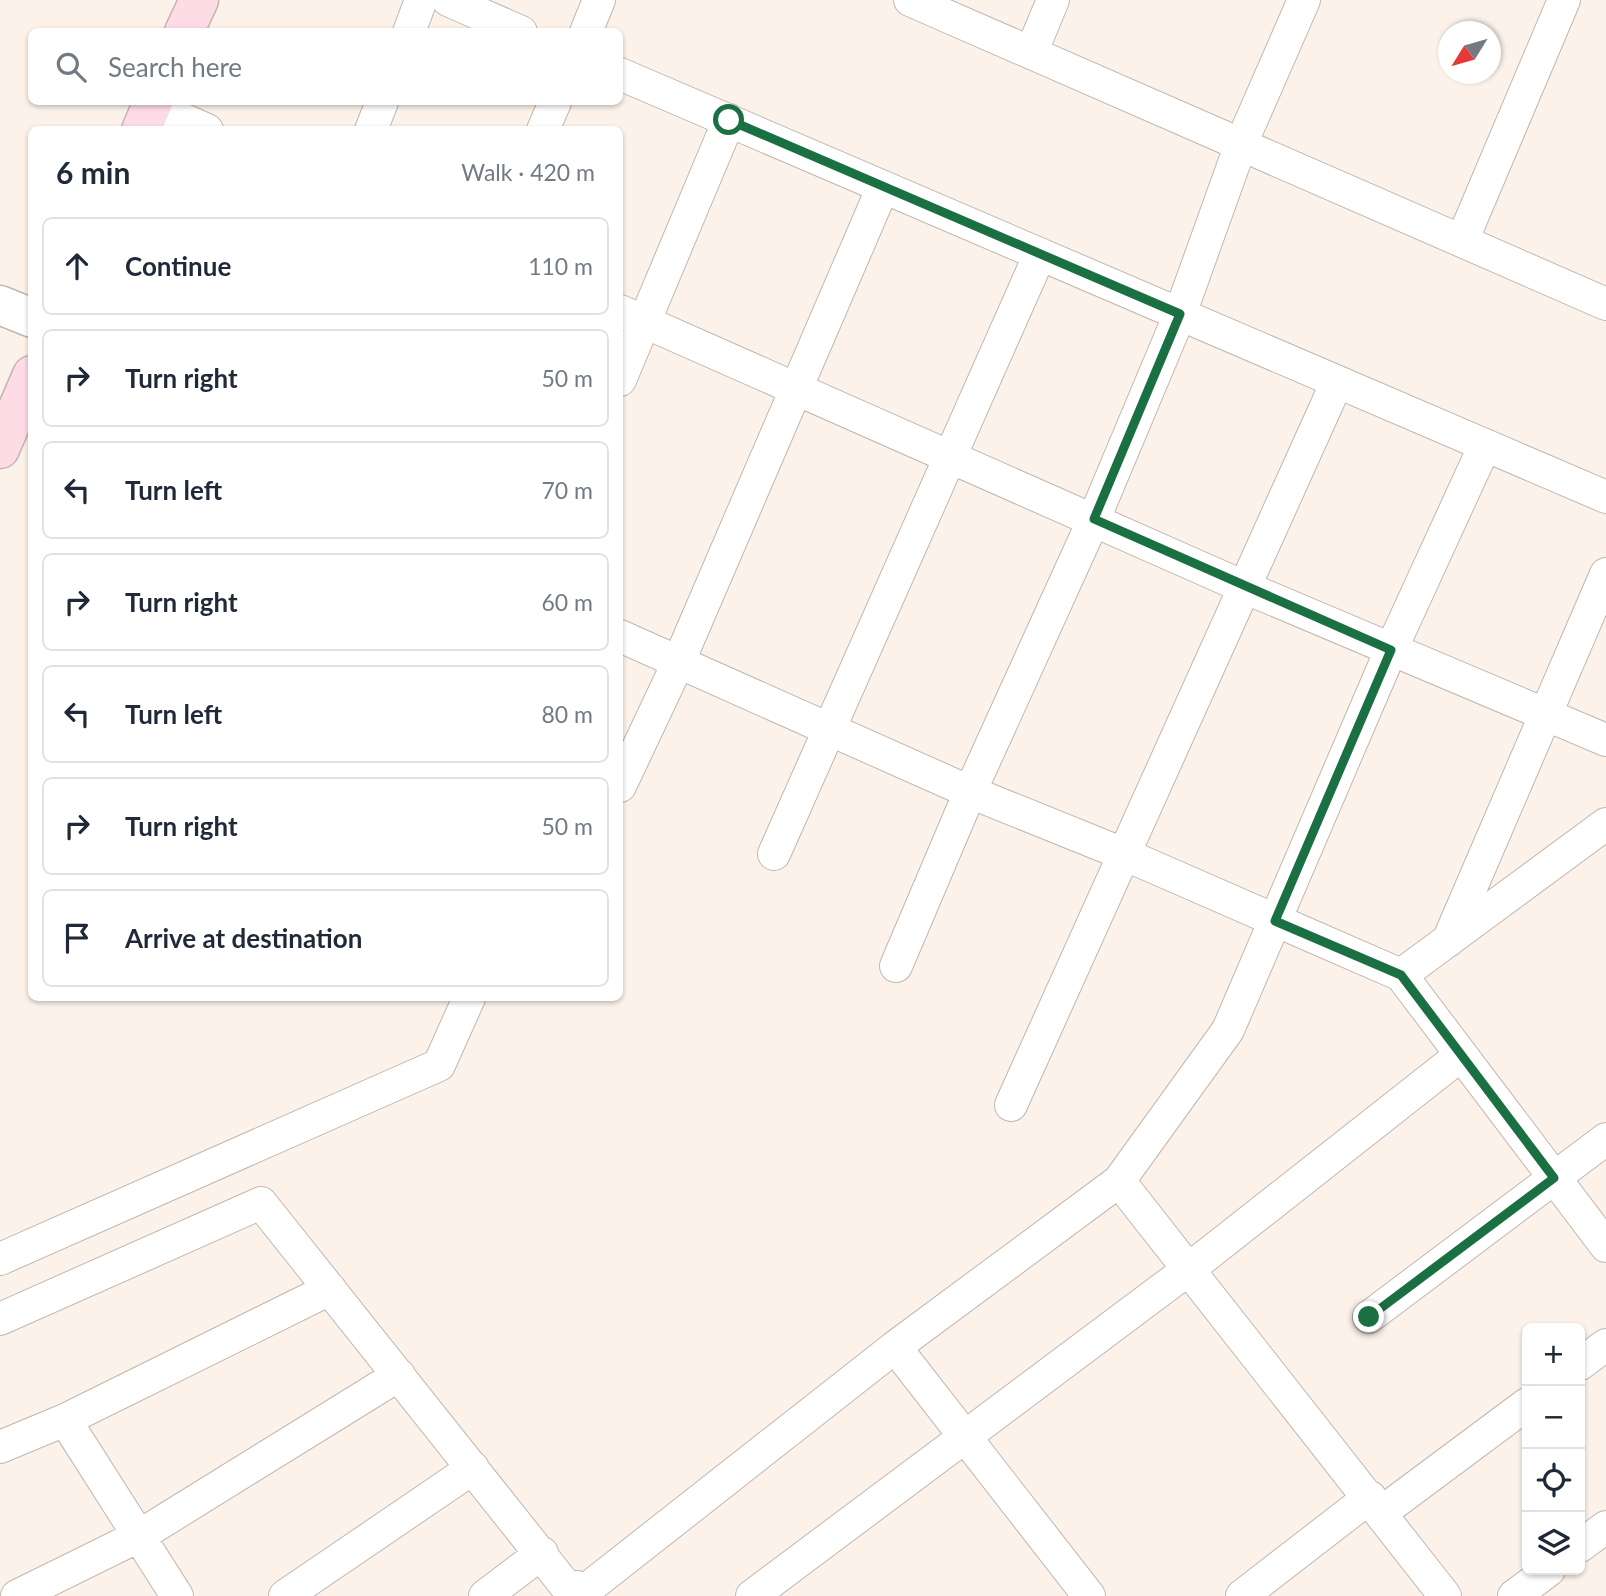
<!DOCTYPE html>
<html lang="en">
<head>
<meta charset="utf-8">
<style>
  :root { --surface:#fff; --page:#f2f2f3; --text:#1f2937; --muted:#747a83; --line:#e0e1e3 }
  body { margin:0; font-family:Lato,sans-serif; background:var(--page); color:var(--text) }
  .controls { position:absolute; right:21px; bottom:21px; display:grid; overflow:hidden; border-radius:10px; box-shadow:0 2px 5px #0004 }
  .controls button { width:63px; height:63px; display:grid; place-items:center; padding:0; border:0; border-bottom:2px solid var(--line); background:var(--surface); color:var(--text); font:35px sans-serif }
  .compass { position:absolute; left:1438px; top:21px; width:63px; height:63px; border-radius:50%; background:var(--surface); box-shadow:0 2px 5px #0004; rotate:233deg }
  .stop { position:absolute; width:21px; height:21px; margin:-16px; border:5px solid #1b7043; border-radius:50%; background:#fff }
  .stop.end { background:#1b7043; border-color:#fff; box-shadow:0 2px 7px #0008 }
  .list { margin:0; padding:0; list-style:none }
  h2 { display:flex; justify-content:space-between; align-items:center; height:91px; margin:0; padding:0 28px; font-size:30px }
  h2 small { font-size:23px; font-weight:400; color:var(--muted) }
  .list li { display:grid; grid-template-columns:46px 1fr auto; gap:21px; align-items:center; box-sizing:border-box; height:98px; margin:0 14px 14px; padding:0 14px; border:2px solid var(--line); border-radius:10px }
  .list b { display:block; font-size:26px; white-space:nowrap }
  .list em { font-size:23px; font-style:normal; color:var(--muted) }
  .icon { flex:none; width:38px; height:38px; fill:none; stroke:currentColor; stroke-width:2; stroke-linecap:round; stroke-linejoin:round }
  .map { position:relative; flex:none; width:1606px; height:1596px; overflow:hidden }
  .search { position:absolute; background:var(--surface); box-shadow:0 2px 5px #0004; left:28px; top:28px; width:595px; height:77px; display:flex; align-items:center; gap:18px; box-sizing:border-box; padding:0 24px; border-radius:10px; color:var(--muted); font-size:26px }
  .panel { position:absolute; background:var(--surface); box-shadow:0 2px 5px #0004; left:28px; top:126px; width:595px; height:875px; border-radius:10px }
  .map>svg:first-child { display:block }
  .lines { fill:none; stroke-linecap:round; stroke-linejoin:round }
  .minor-casing { stroke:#c1b7b0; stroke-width:34 }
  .tertiary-casing { stroke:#c1b7b0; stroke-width:41 }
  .secondary-casing { stroke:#c1b7b0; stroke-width:41 }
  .minor { stroke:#fff; stroke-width:32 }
  .tertiary { stroke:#fff; stroke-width:38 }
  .secondary { stroke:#fddce6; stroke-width:38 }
  .route { stroke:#1b7043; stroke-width:9 }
</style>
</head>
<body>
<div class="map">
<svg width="1606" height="1596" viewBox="0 0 1606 1596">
  <rect width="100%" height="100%" fill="#fcf2ea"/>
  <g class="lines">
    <defs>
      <path id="minor" d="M 448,0 L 521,32
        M 910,0 L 1606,304
        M 409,32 L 421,0
        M 586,32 L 599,0
        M 1031,53 L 1053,0
        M 620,74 L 1606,497
        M 151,105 L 207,130
        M 371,130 L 382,102
        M 543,130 L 555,102
        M 1462,241 L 1564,0
        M 620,311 L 1244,587 L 1606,740
        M 620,380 L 729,120
        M 620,636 L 970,792 L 1126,855 L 1401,975 L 1606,1246
        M 620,786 L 679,661 L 883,187
        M 774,854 L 1040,254
        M 1448,941 L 1606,574
        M 896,966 L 970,792 L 1094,519 L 1180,314 L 1241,144 L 1304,0
        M 1401,975 L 1606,824
        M 1011,1105 L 1337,382
        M 1119,1181 L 1445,1596
        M 0,1259 L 439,1065 L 469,998
        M 1369,1317 L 1606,1139
        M 0,1319 L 261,1203 L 565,1585 L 587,1589 L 895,1347 L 1119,1181 L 1228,1030 L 1391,650 L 1485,445
        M 895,1347 L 1089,1596
        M 1580,1364 L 1606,1345
        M 0,1447 L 65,1420
        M 1382,1512 L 1527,1404
        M 1580,1546 L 1606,1527
        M 17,1596 L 139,1536 L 399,1375
        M 177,1596 L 65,1420 L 330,1289
        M 285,1596 L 473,1468
        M 485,1596 L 542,1553
        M 752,1596 L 1189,1269 L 1461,1055
        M 1242,1596 L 1370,1497
        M 1514,1596 L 1549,1570"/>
      <path id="tertiary" d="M 0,305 L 32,318"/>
      <path id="secondary" d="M 184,32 L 199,0
        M 141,130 L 153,102
        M 0,449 L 32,375"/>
    </defs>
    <use href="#minor" class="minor-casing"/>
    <use href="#tertiary" class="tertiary-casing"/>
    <use href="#secondary" class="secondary-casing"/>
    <use href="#minor" class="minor"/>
    <use href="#tertiary" class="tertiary"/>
    <use href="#secondary" class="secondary"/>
  </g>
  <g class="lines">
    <path class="route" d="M 729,120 L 1180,314 L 1094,519 L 1391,650 L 1275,921 L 1401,975 L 1554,1178 L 1369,1317"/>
  </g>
</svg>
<div class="controls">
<button>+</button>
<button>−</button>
<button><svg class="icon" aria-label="locate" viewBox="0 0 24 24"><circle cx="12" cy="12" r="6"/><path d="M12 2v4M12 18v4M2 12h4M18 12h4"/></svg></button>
<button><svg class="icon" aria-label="layers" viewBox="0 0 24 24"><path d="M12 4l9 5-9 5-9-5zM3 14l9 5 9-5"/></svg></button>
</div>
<svg class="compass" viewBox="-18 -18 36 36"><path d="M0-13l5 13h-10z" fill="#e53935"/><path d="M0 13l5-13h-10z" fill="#747a83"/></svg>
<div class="stop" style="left:729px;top:120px"></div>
<div class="stop end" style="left:1369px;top:1317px"></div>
<div class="search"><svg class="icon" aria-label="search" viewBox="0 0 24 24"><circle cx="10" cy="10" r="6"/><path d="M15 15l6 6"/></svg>Search here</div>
<section class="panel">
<h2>6 min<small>Walk · 420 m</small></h2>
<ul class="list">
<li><svg class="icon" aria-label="ahead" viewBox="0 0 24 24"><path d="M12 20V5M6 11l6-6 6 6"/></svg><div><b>Continue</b></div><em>110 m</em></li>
<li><svg class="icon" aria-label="right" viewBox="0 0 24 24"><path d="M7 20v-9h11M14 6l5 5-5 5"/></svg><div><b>Turn right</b></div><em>50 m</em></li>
<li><svg class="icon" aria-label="left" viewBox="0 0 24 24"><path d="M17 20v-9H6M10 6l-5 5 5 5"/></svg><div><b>Turn left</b></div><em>70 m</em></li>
<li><svg class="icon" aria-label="right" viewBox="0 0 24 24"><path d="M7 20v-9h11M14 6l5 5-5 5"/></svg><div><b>Turn right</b></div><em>60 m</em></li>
<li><svg class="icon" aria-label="left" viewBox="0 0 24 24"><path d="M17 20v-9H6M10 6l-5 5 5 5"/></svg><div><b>Turn left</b></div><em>80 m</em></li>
<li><svg class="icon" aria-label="right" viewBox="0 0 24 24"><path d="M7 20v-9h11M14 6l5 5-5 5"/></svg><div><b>Turn right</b></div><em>50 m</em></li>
<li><svg class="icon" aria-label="arrive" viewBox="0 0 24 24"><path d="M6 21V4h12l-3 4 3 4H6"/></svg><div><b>Arrive at destination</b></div></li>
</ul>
</section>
</div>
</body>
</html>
